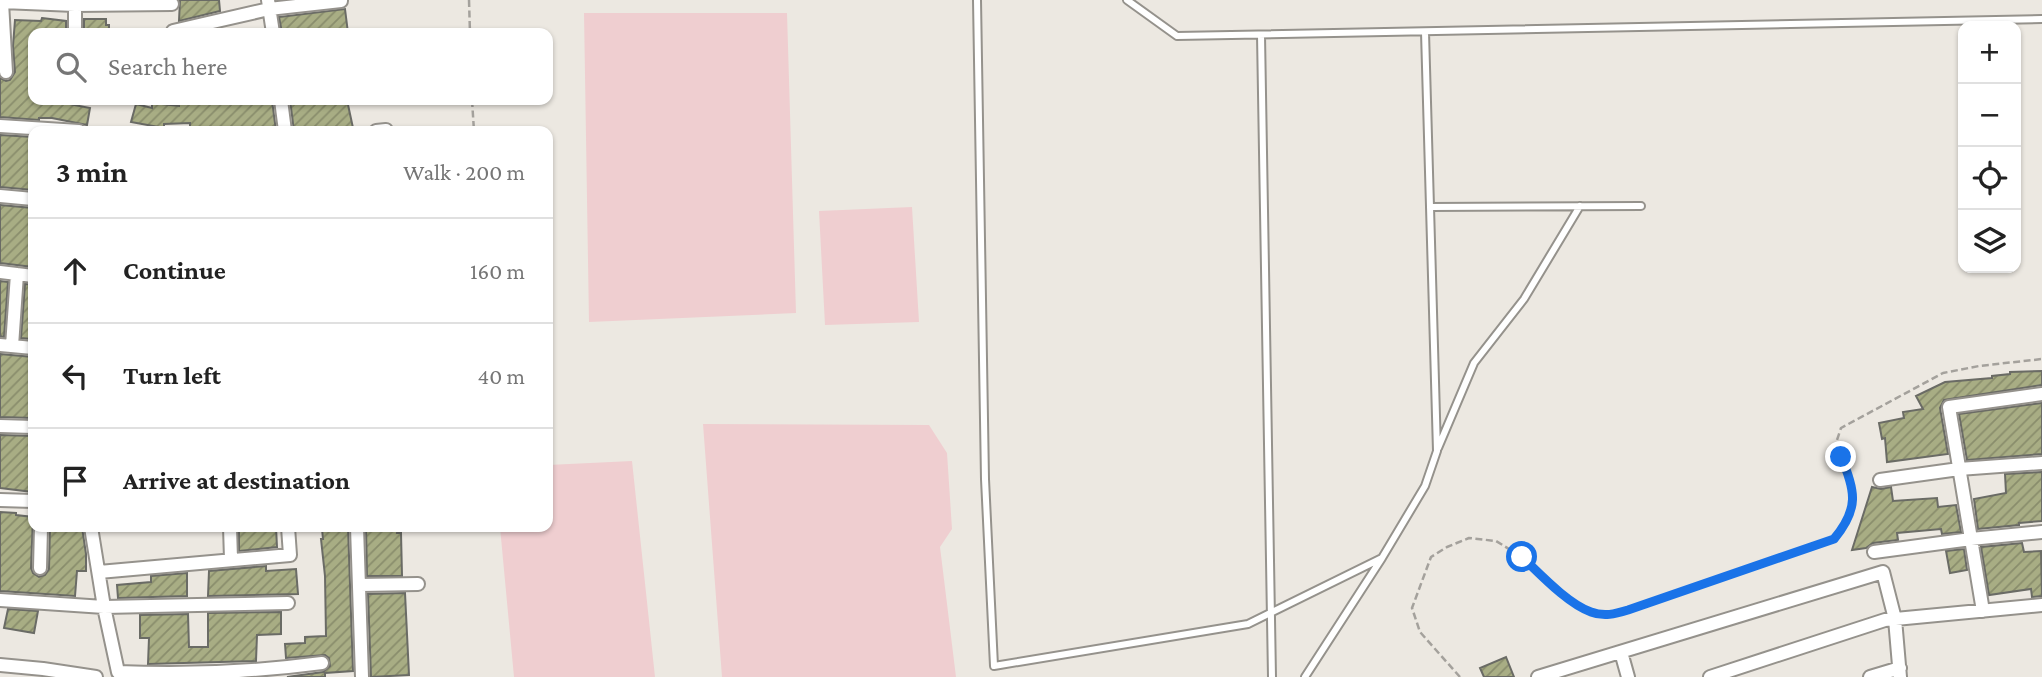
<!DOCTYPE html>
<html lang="en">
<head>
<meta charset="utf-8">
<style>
  :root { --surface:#fff; --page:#f6f6f6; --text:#222; --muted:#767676; --line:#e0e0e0 }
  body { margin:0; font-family:"Crimson Pro",serif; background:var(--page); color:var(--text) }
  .controls { position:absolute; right:21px; top:21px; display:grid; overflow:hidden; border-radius:14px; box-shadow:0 2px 5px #0004 }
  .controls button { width:63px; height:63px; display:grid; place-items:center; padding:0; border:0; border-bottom:2px solid var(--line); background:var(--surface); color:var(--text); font:35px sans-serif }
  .stop { position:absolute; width:21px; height:21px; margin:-16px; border:5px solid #1a73e8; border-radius:50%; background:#fff }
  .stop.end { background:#1a73e8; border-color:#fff; box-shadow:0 2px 7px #0008 }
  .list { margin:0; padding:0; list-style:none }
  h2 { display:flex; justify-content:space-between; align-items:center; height:91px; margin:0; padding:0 28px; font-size:30px }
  h2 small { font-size:23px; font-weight:400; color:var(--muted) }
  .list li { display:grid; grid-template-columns:46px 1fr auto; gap:21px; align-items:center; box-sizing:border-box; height:105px; padding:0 28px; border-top:2px solid var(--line) }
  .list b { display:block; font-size:26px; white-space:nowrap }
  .list em { font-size:23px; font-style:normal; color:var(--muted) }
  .icon { flex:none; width:38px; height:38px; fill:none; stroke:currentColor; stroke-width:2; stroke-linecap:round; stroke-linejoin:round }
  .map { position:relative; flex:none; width:2042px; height:677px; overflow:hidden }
  .search { position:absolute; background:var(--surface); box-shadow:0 2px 5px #0004; left:28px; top:28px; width:525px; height:77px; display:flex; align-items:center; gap:18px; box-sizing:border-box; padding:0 24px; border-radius:14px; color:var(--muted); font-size:26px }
  .panel { position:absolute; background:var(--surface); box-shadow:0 2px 5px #0004; left:28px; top:126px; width:525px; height:406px; border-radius:14px }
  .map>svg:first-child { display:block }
  .green { fill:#efced0 }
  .building { fill:url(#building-hatch); stroke:#6a6b65; stroke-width:2 }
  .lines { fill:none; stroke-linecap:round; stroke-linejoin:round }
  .service-casing { stroke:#95928c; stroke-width:10 }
  .minor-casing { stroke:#95928c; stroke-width:16 }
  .path { stroke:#a4a19c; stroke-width:2.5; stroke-dasharray:7 3.5; stroke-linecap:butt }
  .service { stroke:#fff; stroke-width:6 }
  .minor { stroke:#fff; stroke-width:12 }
  .route { stroke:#1a73e8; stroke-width:9 }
</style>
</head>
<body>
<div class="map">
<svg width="2042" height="677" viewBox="0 0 2042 677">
  <defs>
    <pattern id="building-hatch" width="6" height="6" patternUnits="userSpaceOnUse" patternTransform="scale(1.75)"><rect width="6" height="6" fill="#a8ad84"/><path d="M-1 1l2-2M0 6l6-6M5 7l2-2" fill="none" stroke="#898d6c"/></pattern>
  </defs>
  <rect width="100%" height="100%" fill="#ece8e1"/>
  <path class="green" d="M 584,13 L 787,13 L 796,313 L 589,322 Z
    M 912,207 L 919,322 L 825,325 L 819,211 Z
    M 703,424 L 929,425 L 947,453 L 952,529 L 940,547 L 956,677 L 722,677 Z
    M 632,461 L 655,677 L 514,677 L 500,527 L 548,527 L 548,465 Z"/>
  <path class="building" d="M 180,0 L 219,0 L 220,11 L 179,21 Z
    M 345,9 L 348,33 L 282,33 L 279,17 Z
    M 42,18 L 66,21 L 66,33 L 33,33 L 33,100 L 69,100 L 69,104 L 90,108 L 87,125 L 52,118 L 39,118 L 39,120 L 0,117 L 0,78 L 6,81 L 10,80 L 15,72 L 13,46 L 15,20 L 41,21 Z
    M 84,19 L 106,19 L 106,25 L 109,25 L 109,33 L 84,33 Z
    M 179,100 L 272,100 L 276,131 L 190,131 L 190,123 L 164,124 L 164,128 L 131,122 L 136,104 L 152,108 L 152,103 L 179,106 Z
    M 290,100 L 347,100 L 353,128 L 335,131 L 294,131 Z
    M 0,135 L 33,137 L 30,168 L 33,168 L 33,190 L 0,187 Z
    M 0,205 L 33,208 L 33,267 L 0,263 Z
    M 0,281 L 8,282 L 4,337 L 0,336 Z
    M 25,284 L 33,285 L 33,326 L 31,339 L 21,338 Z
    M 0,354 L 33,357 L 33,418 L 0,417 Z
    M 2042,371 L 2042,385 L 1944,400 L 1940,408 L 1948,454 L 1887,462 L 1885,438 L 1882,439 L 1879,423 L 1904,418 L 1903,412 L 1923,409 L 1916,396 L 1945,382 L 1992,378 L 1992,376 L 2010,374 L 2010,372 Z
    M 2042,403 L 2042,454 L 1967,460 L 1959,414 Z
    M 0,435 L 33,436 L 33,492 L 0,488 Z
    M 2042,472 L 2042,521 L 2019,523 L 2019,525 L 1978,529 L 1974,499 L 2006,493 L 2005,474 Z
    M 1872,487 L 1881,489 L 1891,487 L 1893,501 L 1937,498 L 1938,507 L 1956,505 L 1961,532 L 1942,534 L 1941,529 L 1897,533 L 1898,540 L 1873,543 L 1866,548 L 1852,550 Z
    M 0,512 L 16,513 L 16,515 L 33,517 L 31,568 L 33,573 L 39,577 L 45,575 L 49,569 L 50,527 L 82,527 L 86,554 L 86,571 L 77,571 L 75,596 L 0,591 Z
    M 239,527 L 276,527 L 277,547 L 239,551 Z
    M 348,527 L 353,671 L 325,673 L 325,677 L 287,677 L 323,672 L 330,666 L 329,658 L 325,655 L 286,658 L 285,644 L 305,643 L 305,637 L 326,636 L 325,576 L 321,539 L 323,539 L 322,529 Z
    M 366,527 L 398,527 L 397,533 L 401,533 L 402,576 L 367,576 Z
    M 2022,543 L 2024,552 L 2041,551 L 2042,596 L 2032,597 L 2031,589 L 1989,595 L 1981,547 Z
    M 1964,549 L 1967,570 L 1950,573 L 1946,551 Z
    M 266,566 L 266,571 L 296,569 L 298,594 L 208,596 L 209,571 Z
    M 187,573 L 187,596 L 118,598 L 117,585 L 151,582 L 151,576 Z
    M 405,593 L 409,675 L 371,677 L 368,594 Z
    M 8,609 L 38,611 L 34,633 L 4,628 Z
    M 281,612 L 281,634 L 257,635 L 256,661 L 148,664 L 149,638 L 140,638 L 140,615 L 188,614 L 189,647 L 208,647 L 208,613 Z
    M 1506,657 L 1514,677 L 1484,677 L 1480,668 Z"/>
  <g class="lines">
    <defs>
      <path id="service" d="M 977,0 L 985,479 L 994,666 L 1248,624 L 1382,558
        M 1127,0 L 1177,36 L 2042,19
        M 1261,35 L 1272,677
        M 1430,207 L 1641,206
        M 1438,448 L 1474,363 L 1524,299 L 1580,206
        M 1305,677 L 1382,558 L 1425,486 L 1437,451 L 1425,32"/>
      <path id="minor" d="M 268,0 L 273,33
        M 0,2 L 2,2 L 6,72
        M 2,2 L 75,5 L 75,33
        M 75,5 L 172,4
        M 173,31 L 269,9 L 341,1
        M 281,100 L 285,131
        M 0,126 L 79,131
        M 376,131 L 386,130
        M 0,196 L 33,199
        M 0,272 L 33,276
        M 0,345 L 33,348
        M 12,346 L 17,274
        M 0,426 L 33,427
        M 1880,480 L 1959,469 L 2042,463
        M 0,500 L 33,501
        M 230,527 L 231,559
        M 357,527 L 362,677
        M 1874,552 L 1971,539 L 2042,532
        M 40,568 L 41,527
        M 99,572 L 290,555 L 288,527
        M 360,585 L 418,584
        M 0,600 L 104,607 L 91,527
        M 288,603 L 104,607 L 118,672 C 187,675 254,672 322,663
        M 1983,611 L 1949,407 L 2042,394
        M 1621,652 L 1628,677
        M 0,665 L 43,669 L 96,677
        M 1538,677 L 1883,572 L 1895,619 L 1900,677
        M 1710,677 L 1885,620 L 2042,605
        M 1870,677 L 1900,668"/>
    </defs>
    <use href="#service" class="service-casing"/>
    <use href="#minor" class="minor-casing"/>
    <path class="path" d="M 469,0 L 470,33
      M 472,100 L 474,131
      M 1460,677 L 1420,632 L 1412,608 L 1431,557 L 1447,547 L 1469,538 L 1496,541 L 1522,557 L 1567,597 L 1590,612 L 1610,615 L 1628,610 L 1834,539 L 1848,523 L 1853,499 L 1852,481 L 1836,443 L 1841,428 L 1943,373 L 1979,366 L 2042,359"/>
    <use href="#service" class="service"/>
    <use href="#minor" class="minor"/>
  </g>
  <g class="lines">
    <path class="route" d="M 1522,557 C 1540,574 1568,604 1591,612 C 1604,617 1615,614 1628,610 L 1834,539 C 1859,509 1856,491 1841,457"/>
  </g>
</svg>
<div class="controls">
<button>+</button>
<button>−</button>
<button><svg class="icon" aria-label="locate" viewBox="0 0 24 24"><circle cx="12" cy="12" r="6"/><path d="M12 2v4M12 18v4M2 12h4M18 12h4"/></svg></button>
<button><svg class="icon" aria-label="layers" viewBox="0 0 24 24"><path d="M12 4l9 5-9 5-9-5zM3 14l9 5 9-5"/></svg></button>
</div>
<div class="stop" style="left:1522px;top:557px"></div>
<div class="stop end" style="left:1841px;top:457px"></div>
<div class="search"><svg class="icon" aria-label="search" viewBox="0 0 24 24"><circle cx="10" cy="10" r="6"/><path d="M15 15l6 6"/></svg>Search here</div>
<section class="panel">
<h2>3 min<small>Walk · 200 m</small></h2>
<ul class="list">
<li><svg class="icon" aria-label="ahead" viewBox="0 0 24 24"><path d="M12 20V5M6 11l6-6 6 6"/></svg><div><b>Continue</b></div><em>160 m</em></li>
<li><svg class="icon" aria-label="left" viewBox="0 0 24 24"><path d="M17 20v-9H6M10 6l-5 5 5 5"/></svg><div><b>Turn left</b></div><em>40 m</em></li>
<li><svg class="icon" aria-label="arrive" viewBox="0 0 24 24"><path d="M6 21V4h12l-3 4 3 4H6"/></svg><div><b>Arrive at destination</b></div></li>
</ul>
</section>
</div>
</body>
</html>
